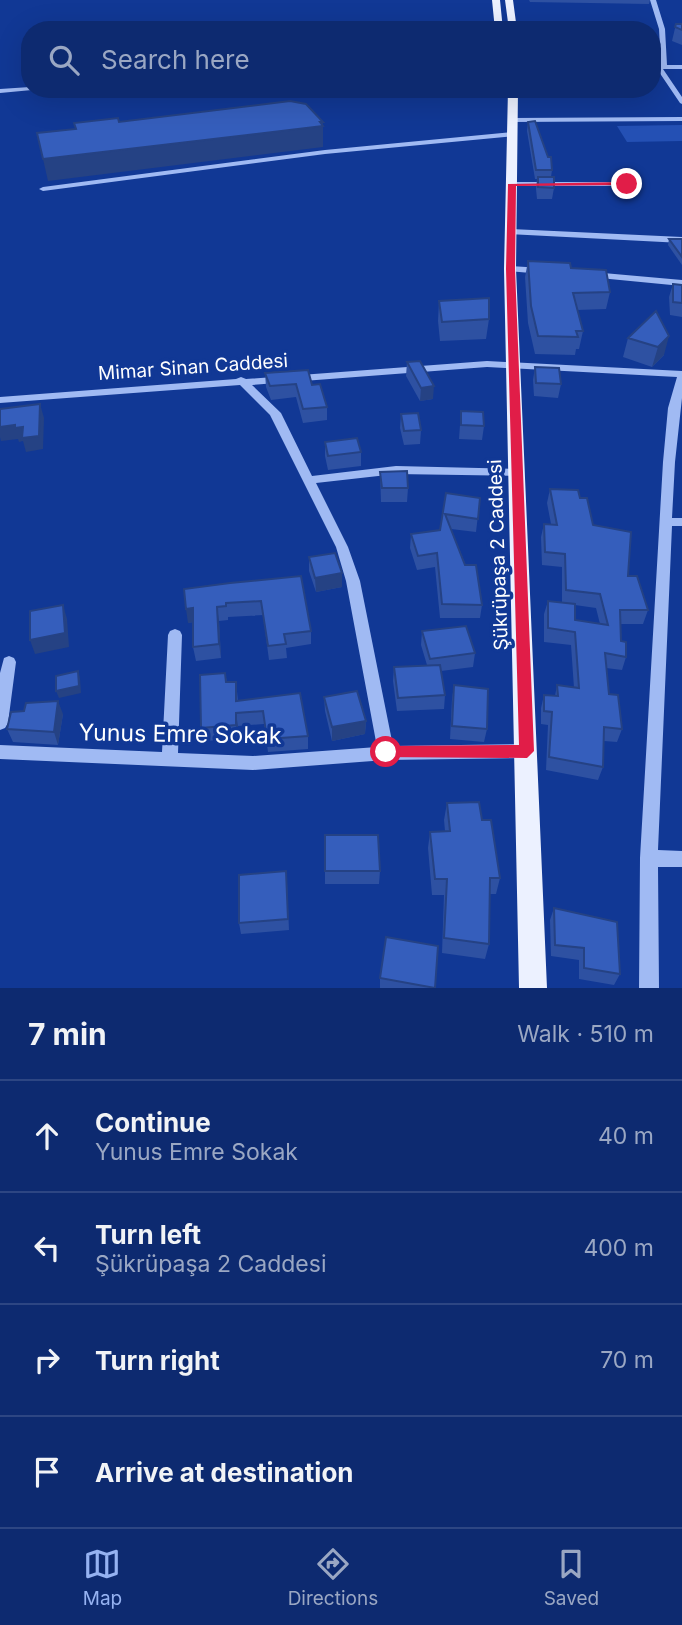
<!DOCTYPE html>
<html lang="en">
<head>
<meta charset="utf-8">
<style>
  :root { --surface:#0d2a70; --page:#163275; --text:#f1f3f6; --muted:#9aa7c3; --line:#2d4683; --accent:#95b2f1 }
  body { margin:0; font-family:Inter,sans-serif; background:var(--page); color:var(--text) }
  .stop { position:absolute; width:21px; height:21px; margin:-16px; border:5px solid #e11d48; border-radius:50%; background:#fff }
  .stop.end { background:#e11d48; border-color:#fff; box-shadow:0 2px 7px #0008 }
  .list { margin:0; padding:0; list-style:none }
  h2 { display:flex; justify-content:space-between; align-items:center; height:91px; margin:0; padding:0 28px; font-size:30px }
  h2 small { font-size:23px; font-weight:400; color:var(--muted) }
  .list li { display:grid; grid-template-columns:46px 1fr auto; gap:21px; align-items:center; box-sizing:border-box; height:112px; padding:0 28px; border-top:2px solid var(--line) }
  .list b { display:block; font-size:26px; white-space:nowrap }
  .list p { margin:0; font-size:23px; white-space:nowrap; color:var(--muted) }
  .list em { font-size:23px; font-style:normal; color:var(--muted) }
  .icon { flex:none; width:38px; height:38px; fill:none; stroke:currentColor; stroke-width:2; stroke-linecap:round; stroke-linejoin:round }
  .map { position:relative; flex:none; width:682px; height:988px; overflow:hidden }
  .search { position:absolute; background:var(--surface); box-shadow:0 7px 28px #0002; left:21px; right:21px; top:21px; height:77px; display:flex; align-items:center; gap:18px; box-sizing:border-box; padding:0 24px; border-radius:28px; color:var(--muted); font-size:26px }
  .sheet { height:539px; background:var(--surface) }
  nav { display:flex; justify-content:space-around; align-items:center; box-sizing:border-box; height:98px; border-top:2px solid var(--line); background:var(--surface); font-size:19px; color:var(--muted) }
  nav a { display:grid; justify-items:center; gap:4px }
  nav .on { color:var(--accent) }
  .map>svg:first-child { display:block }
  .green { fill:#2450b4 }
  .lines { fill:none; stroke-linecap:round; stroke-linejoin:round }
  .minor { fill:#a0baf3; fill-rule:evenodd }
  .major { fill:#ecf1ff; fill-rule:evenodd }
  .wall { fill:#2e51a2; fill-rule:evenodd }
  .shaded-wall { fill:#254284 }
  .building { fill:#355ebc; stroke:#254284; stroke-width:2 }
  .route { fill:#e11d48 }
  .labels { text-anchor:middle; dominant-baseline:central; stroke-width:7; stroke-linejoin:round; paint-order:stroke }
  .street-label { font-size:19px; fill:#fff; stroke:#113895 }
  .near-street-label { font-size:23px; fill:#fff; stroke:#113895 }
</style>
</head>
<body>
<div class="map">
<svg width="682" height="988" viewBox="0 0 682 988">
  <rect width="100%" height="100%" fill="#113895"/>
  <path class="green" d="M 682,125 L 682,141 L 627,142 L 617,126 Z"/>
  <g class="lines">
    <path class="minor" d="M 650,0 L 656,0 L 665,29 L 667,65 L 682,65 L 682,69 L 663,69 L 682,97 L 682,104 L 680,103 L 657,69 L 653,67 L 661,65 L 659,29 Z
      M 30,87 L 32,90 L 0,93 L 0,89 Z
      M 682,117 L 682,121 L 511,122 L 508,120 L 511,118 Z
      M 512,132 L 515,132 L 515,136 L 325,154 L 43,191 L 39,189 L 43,187 L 325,150 Z
      M 509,182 L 627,182 L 631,184 L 627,186 L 512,186 L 508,184 Z
      M 511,229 L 682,237 L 682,243 L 508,234 L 507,232 Z
      M 510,266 L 542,268 L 547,271 L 542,274 L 507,271 L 507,267 Z
      M 592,272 L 682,280 L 682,286 L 589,277 L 589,273 Z
      M 487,361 L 682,371 L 682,398 L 675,462 L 672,518 L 682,518 L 682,526 L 672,526 L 658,850 L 682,851 L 682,867 L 658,867 L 659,988 L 639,988 L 640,858 L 663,462 L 668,408 L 677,377 L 487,367 L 252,385 L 281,413 L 312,476 L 396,466 L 522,469 L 524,472 L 522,475 L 518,476 L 396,474 L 316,483 L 348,547 L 360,581 L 393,746 L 527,744 L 533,746 L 535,751 L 533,756 L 527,758 L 386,760 L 253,770 L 0,759 L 0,745 L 162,752 L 168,635 L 170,631 L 175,629 L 180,631 L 182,635 L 178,753 L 253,756 L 377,747 L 346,581 L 336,547 L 270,415 L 240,385 L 0,403 L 0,397 L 236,379 L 241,377 L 246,379 Z
      M 9,656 L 14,658 L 16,662 L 8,723 L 5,728 L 0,730 L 0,673 L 4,658 Z"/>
    <path class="major" d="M 492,0 L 500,0 L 503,30 L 495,30 Z
      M 505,0 L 513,0 L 517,30 L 509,30 Z
      M 508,89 L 518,89 L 516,269 L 547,988 L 519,988 L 504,269 Z"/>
  </g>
  <path class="wall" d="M 529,0 L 650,0 L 649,4 L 530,2 Z
    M 676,24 L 682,24 L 682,45 L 672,41 Z
    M 528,122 L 552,170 L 551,177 L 554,188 L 552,199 L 537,199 L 536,189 L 537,179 L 535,179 L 527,131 Z
    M 669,239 L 682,239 L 682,265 L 668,245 Z
    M 528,261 L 571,268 L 610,292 L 606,309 L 577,310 L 583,331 L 579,349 L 576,349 L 575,355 L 535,354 L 528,323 L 525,277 Z
    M 673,284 L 682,285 L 682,317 L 670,315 L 669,297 Z
    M 439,301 L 489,319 L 486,339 L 440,341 L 438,321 Z
    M 656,311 L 664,355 L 652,367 L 623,357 L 628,338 Z
    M 407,362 L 433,399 L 420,401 L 406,376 Z
    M 535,367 L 561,384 L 558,398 L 534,396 L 533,380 Z
    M 265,373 L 312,385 L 327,407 L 327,420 L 303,423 L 296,397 L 271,400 L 266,387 Z
    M 461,411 L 484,426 L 482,440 L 459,439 Z
    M 401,414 L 421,430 L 420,444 L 404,445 L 400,428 Z
    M 325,442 L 361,452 L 361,466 L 328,470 L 325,456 Z
    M 380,472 L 408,488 L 407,502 L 381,502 Z
    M 550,489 L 580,498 L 593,525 L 628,576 L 648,610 L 643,624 L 621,624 L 621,641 L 626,657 L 622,670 L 606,668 L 609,694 L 622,729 L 617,742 L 604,741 L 603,767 L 598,780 L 546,770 L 548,725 L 541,724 L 541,708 L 544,695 L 555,696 L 557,685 L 574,688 L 571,645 L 544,642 L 544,614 L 548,601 L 562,602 L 562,567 L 542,565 L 541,537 L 544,524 L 551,524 L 547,503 ZM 575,605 L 596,608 L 600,624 L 575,620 Z
    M 446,493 L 480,498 L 476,532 L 451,529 L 482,605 L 480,618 L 440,618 L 435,567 L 417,570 L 410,548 L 411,534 L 440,530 Z
    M 309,557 L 342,573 L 342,587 L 316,592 L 309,571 Z
    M 230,583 L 311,631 L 311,644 L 286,648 L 287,658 L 269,660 L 263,615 L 228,617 L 228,620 L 219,621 L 221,658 L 196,661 L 193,647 L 193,622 L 188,623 Z
    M 422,631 L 475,653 L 473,667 L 441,671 L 445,695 L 444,709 L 397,711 L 393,681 L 394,667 L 427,665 L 421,645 Z
    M 225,673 L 227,682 L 236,682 L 238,701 L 300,693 L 308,736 L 308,749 L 268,752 L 264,724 L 238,726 L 238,739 L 204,741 L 201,728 Z
    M 454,685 L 487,729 L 484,742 L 450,739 L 452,699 Z
    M 324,697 L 366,721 L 365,734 L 332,741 L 325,711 Z
    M 63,714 L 58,745 L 13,742 L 7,729 Z
    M 447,803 L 482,820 L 500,878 L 496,894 L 490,894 L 489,944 L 485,959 L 442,953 L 444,895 L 432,895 L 428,848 L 430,832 L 445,831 L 444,820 Z
    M 325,871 L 380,871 L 379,884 L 325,884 Z
    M 287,883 L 289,930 L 241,934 L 239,923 Z
    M 554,908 L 620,974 L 614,985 L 579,979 L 579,960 L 551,956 L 550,920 Z
    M 380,978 L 435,988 L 380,988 Z"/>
  <path class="shaded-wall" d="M 323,122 L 323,147 L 48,181 L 43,159 Z
    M 669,336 L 664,355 L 652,367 L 658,347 Z
    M 434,386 L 433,399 L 420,401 L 421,388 Z
    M 40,404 L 44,418 L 43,449 L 26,452 L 23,441 L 19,442 L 18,439 L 1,441 L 0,437 L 0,427 L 15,425 L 23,427 Z
    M 342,573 L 342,587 L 316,592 L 315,578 Z
    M 63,605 L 67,619 L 69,647 L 35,654 L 30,640 Z
    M 217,607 L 219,621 L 221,658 L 219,644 Z
    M 193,608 L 195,622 L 188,623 L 186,609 Z
    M 78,671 L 80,678 L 81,693 L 59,698 L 56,691 Z
    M 58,701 L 63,714 L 58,745 L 54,732 Z
    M 236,713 L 238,726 L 238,739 L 236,725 Z
    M 366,721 L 365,734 L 332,741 L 332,727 Z"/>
  <path class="building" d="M 676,24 L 682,24 L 682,30 L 675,27 Z
    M 290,101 L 306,104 L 323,122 L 320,122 L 323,126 L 43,159 L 37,133 L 76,129 L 74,123 L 118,118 L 119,122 Z
    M 535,121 L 548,157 L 551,157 L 552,170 L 536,170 L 528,122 Z
    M 538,177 L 554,177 L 554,188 L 538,187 Z
    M 669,239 L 682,239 L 682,257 Z
    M 528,261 L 570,263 L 571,268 L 606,270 L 610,292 L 573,293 L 583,331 L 576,331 L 578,337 L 538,336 L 531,306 Z
    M 673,284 L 682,285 L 682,303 L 673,302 Z
    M 489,298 L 489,319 L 442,322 L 439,301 Z
    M 656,311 L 669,336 L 658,347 L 628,338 Z
    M 420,361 L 434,386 L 421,388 L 407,362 Z
    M 535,367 L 559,368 L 561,384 L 536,383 Z
    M 308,370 L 312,385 L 320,384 L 327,407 L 303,409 L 296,384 L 270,386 L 265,373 Z
    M 40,404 L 39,436 L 22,438 L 23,427 L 15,428 L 15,425 L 0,427 L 0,409 Z
    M 461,411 L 483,412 L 484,426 L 461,425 Z
    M 418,413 L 421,430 L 404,431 L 401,414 Z
    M 357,438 L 361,452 L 328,456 L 325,442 Z
    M 407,471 L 408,488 L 382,488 L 380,472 Z
    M 550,489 L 578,490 L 580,498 L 587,498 L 593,525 L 631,532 L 628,576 L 637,576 L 648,610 L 620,610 L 621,641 L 626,642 L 626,657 L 605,653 L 609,694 L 618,695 L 622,729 L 604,727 L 603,767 L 549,757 L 552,712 L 544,711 L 544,695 L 558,696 L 557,685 L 579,688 L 575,632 L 548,628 L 548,601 L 575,604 L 575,620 L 608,625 L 600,594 L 566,590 L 565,554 L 545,552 L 544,524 L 557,525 Z
    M 446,493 L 480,498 L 478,519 L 445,514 L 465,565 L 476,565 L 482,605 L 442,604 L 437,553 L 418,556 L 411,534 L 440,530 Z
    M 335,553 L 342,573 L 315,578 L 309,557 Z
    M 301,576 L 311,631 L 284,634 L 286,644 L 268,646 L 261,601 L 226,603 L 226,606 L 217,607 L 219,644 L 193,647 L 193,608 L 186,609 L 184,589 L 230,583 Z
    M 63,605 L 65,633 L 30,640 L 30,611 Z
    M 466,626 L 475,653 L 430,659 L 422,631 Z
    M 440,665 L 445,695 L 398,698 L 394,667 Z
    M 78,671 L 79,686 L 56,691 L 56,676 Z
    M 225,673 L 226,682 L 236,682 L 236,701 L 300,693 L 308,736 L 267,739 L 263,711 L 236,713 L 236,725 L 201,728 L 200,675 Z
    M 454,685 L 488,689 L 487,729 L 452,726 Z
    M 357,691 L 366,721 L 332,727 L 324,697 Z
    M 58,701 L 54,732 L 7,729 L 11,712 L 24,711 L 26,703 Z
    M 479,802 L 482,820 L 491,820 L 500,878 L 490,878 L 489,944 L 444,938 L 447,879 L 435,879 L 430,832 L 450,831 L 447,803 Z
    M 325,835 L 378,835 L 380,871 L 325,871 Z
    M 286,871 L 288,919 L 239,923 L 239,875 Z
    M 554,908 L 617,922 L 620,974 L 584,968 L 584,948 L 555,945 Z
    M 386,937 L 438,946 L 435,988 L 380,978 Z"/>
  <path class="route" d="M 627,182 L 629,185 L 516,186 L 515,269 L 534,751 L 527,758 L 380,757 L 380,748 L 386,746 L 519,745 L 506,269 L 508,184 Z"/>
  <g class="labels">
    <g class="street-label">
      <text transform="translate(193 367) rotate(-4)">Mimar Sinan Caddesi</text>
      <text transform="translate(498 555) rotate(-92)">Şükrüpaşa 2 Caddesi</text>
    </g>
    <g class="near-street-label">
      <text transform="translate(180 734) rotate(1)">Yunus Emre Sokak</text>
    </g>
  </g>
</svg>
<div class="stop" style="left:386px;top:752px"></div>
<div class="stop end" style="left:627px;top:184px"></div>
<div class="search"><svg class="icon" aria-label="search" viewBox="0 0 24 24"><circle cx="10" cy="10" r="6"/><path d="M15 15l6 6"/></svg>Search here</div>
</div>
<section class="sheet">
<h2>7 min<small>Walk · 510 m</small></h2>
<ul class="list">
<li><svg class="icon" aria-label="ahead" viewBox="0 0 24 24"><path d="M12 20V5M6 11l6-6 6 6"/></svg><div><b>Continue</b><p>Yunus Emre Sokak</p></div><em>40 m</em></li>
<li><svg class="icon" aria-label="left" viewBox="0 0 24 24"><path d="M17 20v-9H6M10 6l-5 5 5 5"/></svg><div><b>Turn left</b><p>Şükrüpaşa 2 Caddesi</p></div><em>400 m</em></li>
<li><svg class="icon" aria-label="right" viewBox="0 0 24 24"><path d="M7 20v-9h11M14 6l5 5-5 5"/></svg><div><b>Turn right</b></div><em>70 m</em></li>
<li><svg class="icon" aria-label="arrive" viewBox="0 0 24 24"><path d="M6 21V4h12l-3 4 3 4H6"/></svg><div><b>Arrive at destination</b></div></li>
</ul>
</section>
<nav>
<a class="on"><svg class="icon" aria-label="map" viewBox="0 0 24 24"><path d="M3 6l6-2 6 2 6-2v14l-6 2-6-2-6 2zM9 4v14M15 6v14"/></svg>Map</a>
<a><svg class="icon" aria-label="directions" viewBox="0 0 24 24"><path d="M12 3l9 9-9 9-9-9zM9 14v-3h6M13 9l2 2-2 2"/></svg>Directions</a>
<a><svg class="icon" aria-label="saved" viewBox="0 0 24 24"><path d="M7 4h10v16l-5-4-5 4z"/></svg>Saved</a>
</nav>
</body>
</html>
